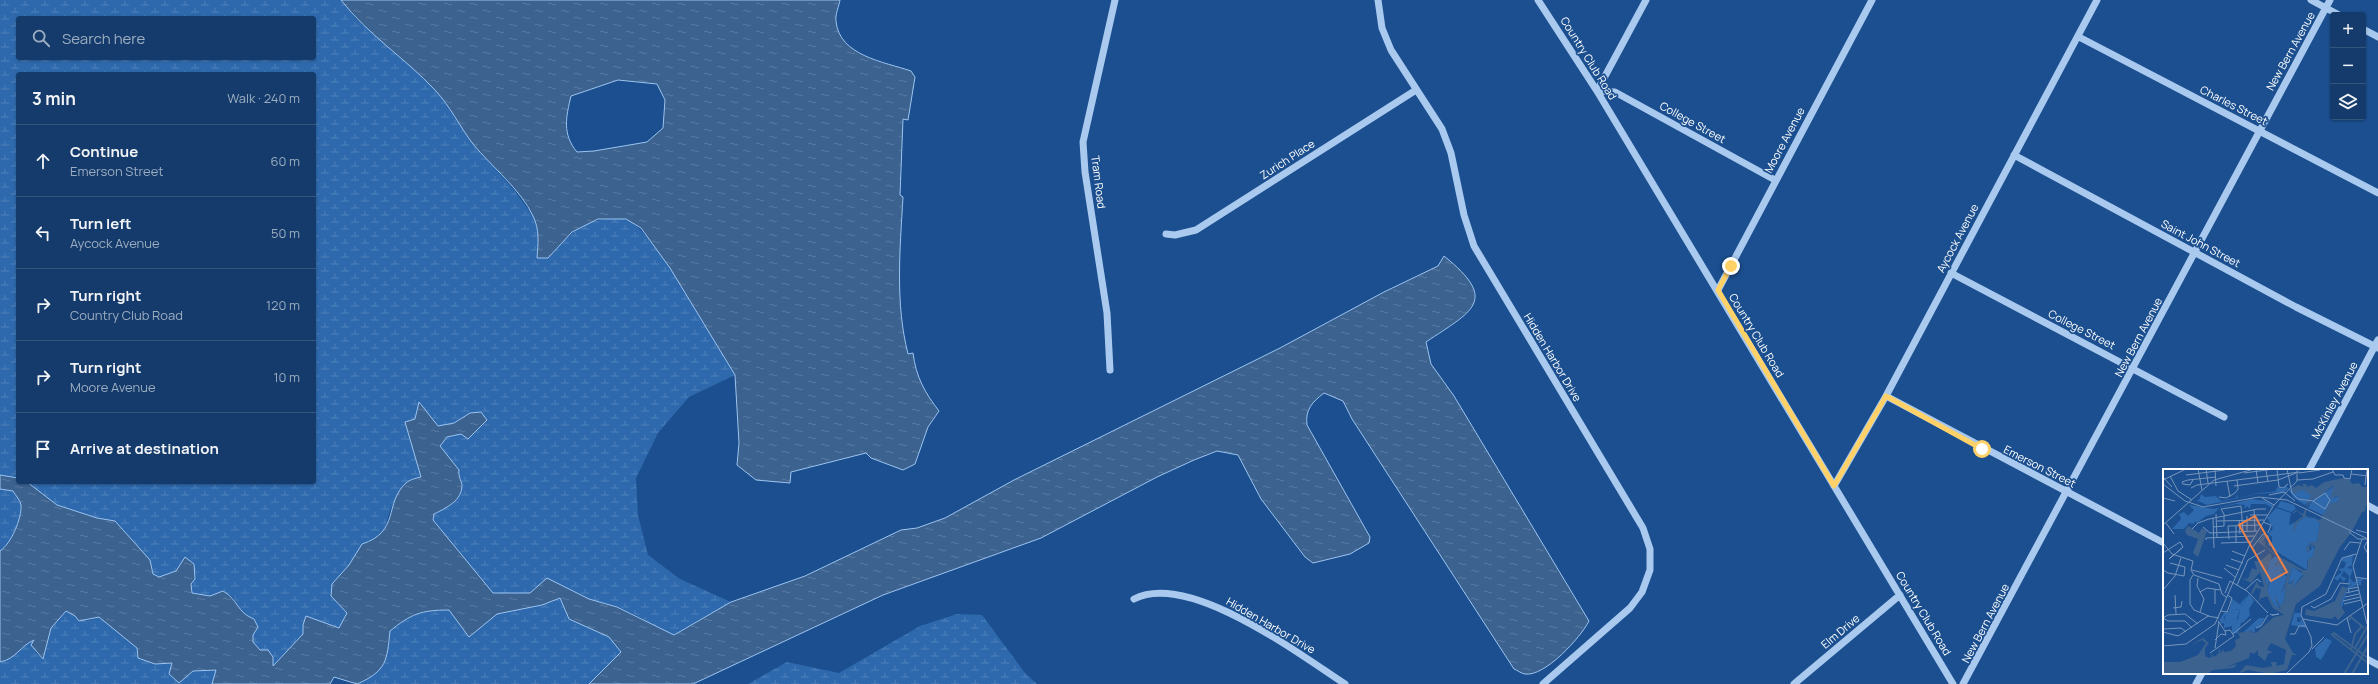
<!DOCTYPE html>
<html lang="en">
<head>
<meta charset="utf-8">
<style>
  :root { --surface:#143b6b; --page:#214673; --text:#f1f3f6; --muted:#9dadc1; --line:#33557e }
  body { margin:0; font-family:Manrope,sans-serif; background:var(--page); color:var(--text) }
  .controls { position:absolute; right:12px; top:12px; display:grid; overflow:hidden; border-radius:4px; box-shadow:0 1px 3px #0004 }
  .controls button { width:36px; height:36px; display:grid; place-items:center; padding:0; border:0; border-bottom:1px solid var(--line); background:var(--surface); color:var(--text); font:20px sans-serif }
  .stop { position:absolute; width:12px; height:12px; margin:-9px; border:3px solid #ffd166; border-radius:50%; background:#fff }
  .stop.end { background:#ffd166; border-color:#fff; box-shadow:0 1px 4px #0008 }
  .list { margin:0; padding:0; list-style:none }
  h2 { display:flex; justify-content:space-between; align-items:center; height:52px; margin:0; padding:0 16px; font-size:17px }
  h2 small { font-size:13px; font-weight:400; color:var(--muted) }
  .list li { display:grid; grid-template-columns:26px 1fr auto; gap:12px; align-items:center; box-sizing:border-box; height:72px; padding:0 16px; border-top:1px solid var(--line) }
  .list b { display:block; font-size:15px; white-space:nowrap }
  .list p { margin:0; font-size:13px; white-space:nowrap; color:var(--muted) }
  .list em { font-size:13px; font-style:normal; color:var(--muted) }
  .icon { flex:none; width:22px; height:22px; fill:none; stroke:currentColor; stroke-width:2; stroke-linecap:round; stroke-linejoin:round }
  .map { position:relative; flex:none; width:2378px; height:684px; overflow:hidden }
  .search { position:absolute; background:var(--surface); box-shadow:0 1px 3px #0004; left:16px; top:16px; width:300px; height:44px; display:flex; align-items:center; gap:10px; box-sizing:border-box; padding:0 14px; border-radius:4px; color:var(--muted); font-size:15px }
  .panel { position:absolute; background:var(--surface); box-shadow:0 1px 3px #0004; left:16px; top:72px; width:300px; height:412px; border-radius:4px }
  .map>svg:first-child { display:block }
  .wetland { fill:url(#wetland-marsh); fill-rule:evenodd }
  .water { fill:url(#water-ripples); stroke:#9cc4f0; fill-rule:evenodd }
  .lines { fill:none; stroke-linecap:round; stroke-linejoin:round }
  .minor { stroke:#a9c9ee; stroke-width:7 }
  .route { stroke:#ffd166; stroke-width:5 }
  .labels { text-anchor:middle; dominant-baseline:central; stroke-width:3.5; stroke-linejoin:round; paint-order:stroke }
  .street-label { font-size:11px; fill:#fff; stroke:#1b4f8f }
  .inset-river { fill:none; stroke:#3c6290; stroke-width:2 }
  .inset-road { fill:none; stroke:#7695bc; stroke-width:1 }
  .view { fill:#ee8249; fill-opacity:0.15; stroke:#ee8249; stroke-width:2 }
  .inset-edge { fill:none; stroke:#fff; stroke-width:2 }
</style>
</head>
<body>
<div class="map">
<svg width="2378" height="684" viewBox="0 0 2378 684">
  <defs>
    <pattern id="wetland-marsh" width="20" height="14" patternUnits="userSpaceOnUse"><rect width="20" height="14" fill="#2e69ad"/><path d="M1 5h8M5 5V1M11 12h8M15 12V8" fill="none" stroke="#4d80b9"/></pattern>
    <pattern id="water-ripples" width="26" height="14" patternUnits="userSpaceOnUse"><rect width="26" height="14" fill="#3c6290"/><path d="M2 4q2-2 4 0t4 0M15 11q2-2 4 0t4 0" fill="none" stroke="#597aa1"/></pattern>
  </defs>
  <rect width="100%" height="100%" fill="#1b4f8f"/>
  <path class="wetland" d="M 0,0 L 341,0 L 356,19 L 397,53 L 436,90 L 473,144 L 514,190 L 533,216 L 548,258 C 567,237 581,219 612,219 C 616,219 623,218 627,220 C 654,229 717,345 735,375 L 689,397 L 658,433 L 636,478 L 638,515 L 648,555 L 680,579 L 731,602 L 673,635 C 655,626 635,613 615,606 C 577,593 533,593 493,593 L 433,520 L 434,514 L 450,506 L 459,470 L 440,446 L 447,437 L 461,434 L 468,439 L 487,421 L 470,413 L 454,423 L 438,426 L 419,403 L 415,419 L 405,422 L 421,477 C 413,484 403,492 396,500 C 381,520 395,533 362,544 L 349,565 L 332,584 L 331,596 L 347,613 L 339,628 L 306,617 L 303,625 L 303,634 L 273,667 L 253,642 L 253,635 L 258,627 L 243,614 L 233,597 L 223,591 L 210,596 L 192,594 L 190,584 L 195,579 L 193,564 L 159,577 L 153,574 L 150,560 L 115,521 L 97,518 L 57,505 L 27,482 L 314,482 L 314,74 L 18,74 L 18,478 L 0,475 ZM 18,18 L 314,18 L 314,58 L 18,58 Z
    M 0,489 L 13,491 C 16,496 20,500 21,505 C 22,518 11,544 0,551 Z
    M 560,598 L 569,619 L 609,637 L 621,652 L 589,684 L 357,684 C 386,671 387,660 390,630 C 412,614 421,610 449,610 L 469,637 L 497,614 L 542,605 Z
    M 66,611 L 87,621 L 99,617 L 115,628 L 155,664 L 173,663 L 184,678 L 193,671 L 216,670 L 212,684 L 0,684 L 0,662 C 12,660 23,645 34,640 L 35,652 L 43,659 L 51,628 Z
    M 957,614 L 982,615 L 1025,673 L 1037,684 L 748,684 L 787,662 L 839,673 L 920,626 Z"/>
  <path class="water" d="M 341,0 L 840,0 C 839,6 835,15 836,21 C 839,56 885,62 911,71 L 915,77 L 908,120 L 903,119 L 900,195 L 903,197 C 900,249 895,303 908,354 L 913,353 C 916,377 925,393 939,411 L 928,427 L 915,464 L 903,470 L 871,458 L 866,453 L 791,472 L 790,483 L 756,480 L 737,465 L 739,443 L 735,375 L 670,268 L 641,228 L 626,219 L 598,219 L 572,232 L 548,258 L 537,258 C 538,244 540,230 533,216 C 521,190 492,167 473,144 C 460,127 450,106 435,90 C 405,58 367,34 341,0 ZM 618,80 L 657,84 L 665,100 L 663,128 L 647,142 L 594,151 L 577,152 C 562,134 566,117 571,96 Z
    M 1444,256 C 1500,301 1472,311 1426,342 L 1431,364 L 1454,396 L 1589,621 C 1581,637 1545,677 1525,674 C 1522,674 1517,670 1514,669 L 1352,419 L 1343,401 L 1324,393 C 1312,402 1305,410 1307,425 L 1370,537 L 1369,543 L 1350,554 L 1313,563 L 1305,557 L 1261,499 L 1238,455 L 1217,451 L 1194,460 L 1157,477 L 1041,538 L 883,595 L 693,684 L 589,684 L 621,652 L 609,637 L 569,619 L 560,598 L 542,605 L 497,614 L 469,637 L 449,610 C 421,610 411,614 390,631 C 387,660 387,671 357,684 L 334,677 L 330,684 L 212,684 L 216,670 L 193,671 L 179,683 L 169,674 L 172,663 L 155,664 L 138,658 L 137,648 L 99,617 L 79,621 L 75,616 L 66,611 L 51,628 L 43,659 L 31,645 L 34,640 C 20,646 16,659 0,662 L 0,551 C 11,544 22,518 21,505 C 20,500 16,496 13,491 L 0,489 L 0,475 L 18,478 L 18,482 L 27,482 L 57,505 L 97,518 L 115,521 L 150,560 L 153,574 L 159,577 L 176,571 L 185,557 L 194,564 L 195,579 L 191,584 L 192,593 L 210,596 L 223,591 C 239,600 236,612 254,619 L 258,627 L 253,635 L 253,642 L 260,650 L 268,650 L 273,657 L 273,666 L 303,634 L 303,625 L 306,616 L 339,628 L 347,613 L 331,596 L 332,584 L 349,565 L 362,544 C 400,532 384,503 406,483 C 409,480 416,478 421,477 L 405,422 L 415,419 L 419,402 L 438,426 L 454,423 L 470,413 L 481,412 L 487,420 L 468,439 L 461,434 L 447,437 L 440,446 L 459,470 C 458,476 461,480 462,485 C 462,501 446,508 434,514 L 433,520 L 493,593 L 530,593 L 547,578 L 589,599 L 617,607 L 674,635 L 731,602 L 805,576 L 901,530 L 917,528 L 945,518 L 1014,480 L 1280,348 L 1384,292 L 1438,266 Z"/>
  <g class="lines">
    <path class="minor" d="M 1378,0 L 1382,28 L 1391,50 L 1442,129 L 1451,153 L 1464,215 L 1474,246 L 1643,528 L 1650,549 L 1650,570 L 1642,592 L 1630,608 L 1543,684
      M 1538,0 L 1597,91 L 1953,684
      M 1646,0 L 1597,91 L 1615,92 L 1775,180
      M 2311,0 L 2339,15
      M 2363,29 L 2378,37
      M 2079,37 L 2378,193
      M 2014,155 L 2296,307 L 2378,348
      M 1166,234 L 1175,235 L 1196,230 L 1416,90
      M 1951,273 L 2224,417
      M 1718,290 L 1872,0
      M 1110,370 L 1107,313 L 1085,172 L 1083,142 L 1115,0
      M 1886,396 L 2164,543
      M 2309,470 L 2378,340
      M 1834,486 L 1886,396 L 2097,0
      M 2367,505 L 2378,511
      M 1134,599 C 1189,571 1299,654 1345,684
      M 2367,659 L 2378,665
      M 1794,684 L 1900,595
      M 1963,684 L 2330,0
      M 2196,684 L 2202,673"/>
  </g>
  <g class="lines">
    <path class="route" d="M 1731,266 L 1718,290 L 1834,486 L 1886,396 L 1982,449"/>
  </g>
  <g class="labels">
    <g class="street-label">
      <text transform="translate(2290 51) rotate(-61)">New Bern Avenue</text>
      <text transform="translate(1589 58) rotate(58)">Country Club Road</text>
      <text transform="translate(2234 105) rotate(27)">Charles Street</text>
      <text transform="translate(1693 122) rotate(29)">College Street</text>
      <text transform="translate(1784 140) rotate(-62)">Moore Avenue</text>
      <text transform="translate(1287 159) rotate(-33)">Zurich Place</text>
      <text transform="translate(1099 182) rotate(83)">Tram Road</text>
      <text transform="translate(1957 238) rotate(-62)">Aycock Avenue</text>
      <text transform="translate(2201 243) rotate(28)">Saint John Street</text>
      <text transform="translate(2082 329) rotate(27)">College Street</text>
      <text transform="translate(1757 335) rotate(59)">Country Club Road</text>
      <text transform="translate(2138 337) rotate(-62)">New Bern Avenue</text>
      <text transform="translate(1553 357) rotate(59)">Hidden Harbor Drive</text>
      <text transform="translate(2334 400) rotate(-62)">McKinley Avenue</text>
      <text transform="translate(2040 466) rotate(27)">Emerson Street</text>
      <text transform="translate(1924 613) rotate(59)">Country Club Road</text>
      <text transform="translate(1985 623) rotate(-62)">New Bern Avenue</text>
      <text transform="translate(1271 625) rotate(30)">Hidden Harbor Drive</text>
      <text transform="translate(1840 631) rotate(-40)">Elm Drive</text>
    </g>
  </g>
  <g transform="translate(2163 469)">
    <rect width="205" height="205" fill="#1b4f8f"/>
    <path d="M 163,169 L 169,172 L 158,191 L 153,188 L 152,179 Z" fill="#2e69ad"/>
    <path d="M 123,16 L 125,20 L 121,23 L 94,25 L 44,36 L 33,31 L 36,31 L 38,25 L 42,28 L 53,27 L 58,32 L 73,29 L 74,25 L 75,29 L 96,24 L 108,23 L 113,22 L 114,18 L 120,20 ZM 88,30 L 103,32 L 110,36 L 107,42 L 108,38 L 102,35 L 88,35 L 87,40 L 84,37 L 81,40 L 82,36 L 73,35 L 56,39 L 51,45 L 43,47 L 34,54 L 32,52 L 31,55 L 26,54 L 21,60 L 9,60 L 18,50 L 16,45 L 21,43 L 25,47 L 31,41 L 26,36 L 51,40 ZM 190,85 L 189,96 L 184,99 L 190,100 L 187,109 L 190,113 L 193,113 L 193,109 L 202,110 L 198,112 L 198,116 L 195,116 L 196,114 L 193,113 L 194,116 L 184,120 L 179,139 L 177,135 L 184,118 L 189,115 L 185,114 L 186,107 L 181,102 L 178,107 L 183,109 L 181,113 L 177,108 L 175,112 L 171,109 L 179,103 L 175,100 L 181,99 L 183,94 L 178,91 L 180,89 ZM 85,126 L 79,137 L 70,132 L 69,141 L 77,140 L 73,152 L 63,155 L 62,147 L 70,142 L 61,147 L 61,152 L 56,152 L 61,144 L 66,142 L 69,130 L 77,135 ZM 132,141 L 132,144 L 137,144 L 139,149 L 134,148 L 134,153 L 138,153 L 137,151 L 139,150 L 144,159 L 128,156 Z" fill="#2e69ad"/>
    <path d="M 118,32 L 131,36 L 133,40 L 128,43 L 114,38 ZM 113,39 L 128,44 L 126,56 L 132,53 L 130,62 L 136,52 L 142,48 L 152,49 L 157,54 L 154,72 L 147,74 L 144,78 L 144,83 L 149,80 L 147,75 L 152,80 L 150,87 L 144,92 L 144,101 L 109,80 L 109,67 L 105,66 L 110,59 L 104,49 ZM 112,87 L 122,93 L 119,95 L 115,92 L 112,96 L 120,96 L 119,105 L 124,107 L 119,123 L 123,119 L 120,135 L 116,136 L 115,132 L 113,132 L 117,141 L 111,137 L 106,127 L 104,120 L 107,113 L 103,116 L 102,107 L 106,96 L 105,94 ZM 124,94 L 140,105 L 130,118 L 130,112 L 125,115 L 129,99 L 125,103 L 121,101 ZM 86,125 L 91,132 L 86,140 L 87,146 L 81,153 L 78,154 L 75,164 L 69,164 L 69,157 L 61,159 L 61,154 L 58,155 L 57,152 L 61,152 L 62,146 L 71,142 L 62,147 L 63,155 L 75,150 L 77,140 L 68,141 L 70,132 L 79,137 ZM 96,149 L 102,149 L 97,157 L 92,159 L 92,164 L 88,162 L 77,166 Z" fill="#2e69ad"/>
    <path d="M 171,17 L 171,29 L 176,27 L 176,32 L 162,47 L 145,39 L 151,28 L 155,28 ZM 126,21 L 141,21 L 148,26 L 147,31 L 142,36 L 131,29 Z" fill="#2e69ad"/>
    <path d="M 180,9 L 187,11 L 189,15 L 196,14 L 199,18 L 205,18 L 205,42 L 203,36 L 202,42 L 199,43 L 188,64 L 177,78 L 157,117 L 133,135 L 122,170 L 130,184 L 135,186 L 129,186 L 124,201 L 107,205 L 85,201 L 75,205 L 83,196 L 100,199 L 109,197 L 108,193 L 114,193 L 113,197 L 121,195 L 123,181 L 108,174 L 104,181 L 110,183 L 105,185 L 102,192 L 104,194 L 95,186 L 95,181 L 91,185 L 87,183 L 86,189 L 63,198 L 74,195 L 71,199 L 50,201 L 44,205 L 0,205 L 0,193 L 17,193 L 35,186 L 43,174 L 39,171 L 28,176 L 40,169 L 46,174 L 42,179 L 42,187 L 46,189 L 49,188 L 48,184 L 51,188 L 56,184 L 55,178 L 58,184 L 60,180 L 61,183 L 68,182 L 73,177 L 72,171 L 77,169 L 75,164 L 87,162 L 90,157 L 88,163 L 93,164 L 111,148 L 121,146 L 110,139 L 104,127 L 97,130 L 95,134 L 98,120 L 93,119 L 89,126 L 88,124 L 94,112 L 96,117 L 101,118 L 97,103 L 88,114 L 79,109 L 85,110 L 89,99 L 94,101 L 91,92 L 97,92 L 107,84 L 109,88 L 102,107 L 103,115 L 106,113 L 104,121 L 111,137 L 118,140 L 113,133 L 112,126 L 116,136 L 120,135 L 123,119 L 118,124 L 116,121 L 118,123 L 121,119 L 124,106 L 121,104 L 119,107 L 120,96 L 112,97 L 115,92 L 114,87 L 95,73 L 101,66 L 103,67 L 99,75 L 102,72 L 102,77 L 114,86 L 140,101 L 144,101 L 145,91 L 150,87 L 152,78 L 147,75 L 146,84 L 143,80 L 147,74 L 154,72 L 157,54 L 152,49 L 142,48 L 136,52 L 131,62 L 129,63 L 132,53 L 140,47 L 134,42 L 131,44 L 129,44 L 133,41 L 140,45 L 148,26 L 140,21 L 130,24 L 129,19 L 135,16 L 141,18 L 139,15 L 143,15 L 144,18 L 149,16 L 153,19 L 161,13 ZM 171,16 L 167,29 L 176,27 L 174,33 L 167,34 L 157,51 L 143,47 L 143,39 L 151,28 L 151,31 ZM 129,98 L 138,102 L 140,107 L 130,118 L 132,108 L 129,114 L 125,115 ZM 25,57 L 36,64 L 39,59 L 44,62 L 35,88 L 30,84 L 35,70 L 24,66 L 22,62 ZM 179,117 L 184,119 L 177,135 L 182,144 L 175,151 L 172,147 L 169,150 L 142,146 L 143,140 L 151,142 L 172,132 Z" fill="#3c6290" fill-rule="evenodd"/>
    <path class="inset-river" d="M 186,151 L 188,148 L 201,159M 168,165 L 205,194M 169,166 L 171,164 L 205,189M 192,179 L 205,156M 188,181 L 192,165 L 199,157M 181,205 L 205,165M 189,205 L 205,177"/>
    <path class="inset-road" d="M 35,0 L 39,21M 43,0 L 45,14M 52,0 L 53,17M 93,0 L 95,14M 114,0 L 116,18 L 120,19 L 125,15M 124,0 L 129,24 L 135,30 L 150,32M 169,0 L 172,6 L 180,6M 103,1 L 105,13M 81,4 L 111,0M 136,4 L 157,1M 188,5 L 205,7M 23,6 L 62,1M 180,6 L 181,9 L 187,10 L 189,0M 7,7 L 15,22 L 29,31M 0,8 L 9,18M 0,11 L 23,0M 134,11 L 150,10 L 170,3M 64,12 L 67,28M 0,15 L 22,32 L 40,38 L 96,28 L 124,31 L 205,70M 20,15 L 19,13 L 25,11 L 53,8M 20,15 L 27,16 L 30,11M 202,16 L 204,0M 71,17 L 115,11 L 133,4M 28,19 L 34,16 L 137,3M 162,24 L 167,31 L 162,40 L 150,32 ZM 106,26 L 121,23 L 132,32M 56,28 L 63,29 L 72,24 L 75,20 L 74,11M 0,29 L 12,32M 99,29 L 111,36M 111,36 L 134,12 L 134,0M 91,40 L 92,62M 53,45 L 54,69M 87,46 L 105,46M 62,47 L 58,40 L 78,37 L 80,62M 84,47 L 84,62M 50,49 L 51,79M 76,51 L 77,65M 54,52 L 101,51M 100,53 L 108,56 L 105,64M 3,54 L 11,65M 0,56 L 51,11 L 91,0M 73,57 L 73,74M 40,58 L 47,64 L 94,62M 50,58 L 61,57 L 61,47M 29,60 L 35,54 L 46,50 L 95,40 L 103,40M 193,61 L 205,64M 186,63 L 195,70 L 205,70M 66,70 L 65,57 L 97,56M 199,70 L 190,97 L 204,155M 43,71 L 43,69 L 91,67M 205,71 L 201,78 L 205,85M 0,74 L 9,85 L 30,92 L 28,101 L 31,106 L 56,115 L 59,125 L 63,128M 58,74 L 88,73M 20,78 L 19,79 L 6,90 ZM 89,79 L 100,65 L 105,67 L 107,77M 181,81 L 187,73 L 197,74M 69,82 L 82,87M 0,84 L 17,73 L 20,78M 68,90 L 80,94M 63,96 L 76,101M 61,99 L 72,108M 0,101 L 5,104 L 21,107 L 22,98 L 7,94M 29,101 L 59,109M 30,106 L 27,111 L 27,135 L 31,141 L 46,147M 192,108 L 205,110M 35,109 L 34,117 L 41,130 L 37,143M 74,116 L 85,91 L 102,81M 52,120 L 52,135M 0,121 L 12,107 L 18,89M 82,121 L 94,110 L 98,113M 37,123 L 44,119 L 58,121M 186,123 L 185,120 L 195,118M 62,124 L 67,112 L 84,122 L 105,144M 183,124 L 196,121M 12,126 L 13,145M 182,128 L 196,125M 180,132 L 197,128M 181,135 L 198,131M 148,137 L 151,139 L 168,130 L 177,114 L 187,115M 10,139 L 18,138 L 19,132M 58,142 L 64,143 L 67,135 L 69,129 L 64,126M 107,145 L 109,146 L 110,146 L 116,145 L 109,146M 0,149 L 5,146 L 22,145 L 35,155M 0,149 L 5,152 L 22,152 L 29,159M 184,149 L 188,164M 140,150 L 174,156 L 205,134M 93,159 L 98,157 L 105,146M 0,160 L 18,159 L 23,163M 0,163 L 15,167 L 45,147 L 56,149M 70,165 L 88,150M 127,165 L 132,165 L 136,157 L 143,157M 52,171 L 58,165 L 63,166 L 62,162M 0,177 L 23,175 L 52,155 L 87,75 L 111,36M 52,179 L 56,153M 149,180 L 161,168M 47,184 L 71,167 L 67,161 L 62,162 L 55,152M 123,205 L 146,183 L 149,177 L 148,168 L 138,146 L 139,138 L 163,125 L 179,89 L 193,85"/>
    <path class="view" d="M 92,47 L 124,103 L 108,112 L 76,56 Z"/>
    <rect width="205" height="205" class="inset-edge"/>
  </g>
</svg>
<div class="controls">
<button>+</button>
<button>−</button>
<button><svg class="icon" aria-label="layers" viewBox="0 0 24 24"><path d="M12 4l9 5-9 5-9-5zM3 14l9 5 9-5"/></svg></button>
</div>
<div class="stop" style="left:1982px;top:449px"></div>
<div class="stop end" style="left:1731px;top:266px"></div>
<div class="search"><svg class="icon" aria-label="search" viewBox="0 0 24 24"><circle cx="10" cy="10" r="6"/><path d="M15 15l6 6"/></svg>Search here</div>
<section class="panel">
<h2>3 min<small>Walk · 240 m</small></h2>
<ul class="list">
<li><svg class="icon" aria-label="ahead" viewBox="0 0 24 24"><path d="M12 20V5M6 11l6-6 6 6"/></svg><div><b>Continue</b><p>Emerson Street</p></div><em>60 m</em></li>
<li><svg class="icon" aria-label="left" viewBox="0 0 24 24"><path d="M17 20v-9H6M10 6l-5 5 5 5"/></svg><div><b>Turn left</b><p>Aycock Avenue</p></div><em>50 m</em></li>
<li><svg class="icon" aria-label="right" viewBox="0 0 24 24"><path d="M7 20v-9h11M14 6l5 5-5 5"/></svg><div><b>Turn right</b><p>Country Club Road</p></div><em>120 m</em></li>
<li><svg class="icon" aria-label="right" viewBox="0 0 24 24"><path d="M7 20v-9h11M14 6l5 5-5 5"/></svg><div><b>Turn right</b><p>Moore Avenue</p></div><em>10 m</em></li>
<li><svg class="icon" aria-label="arrive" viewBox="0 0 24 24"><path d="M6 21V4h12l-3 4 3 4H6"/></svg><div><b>Arrive at destination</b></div></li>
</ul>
</section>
</div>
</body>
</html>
